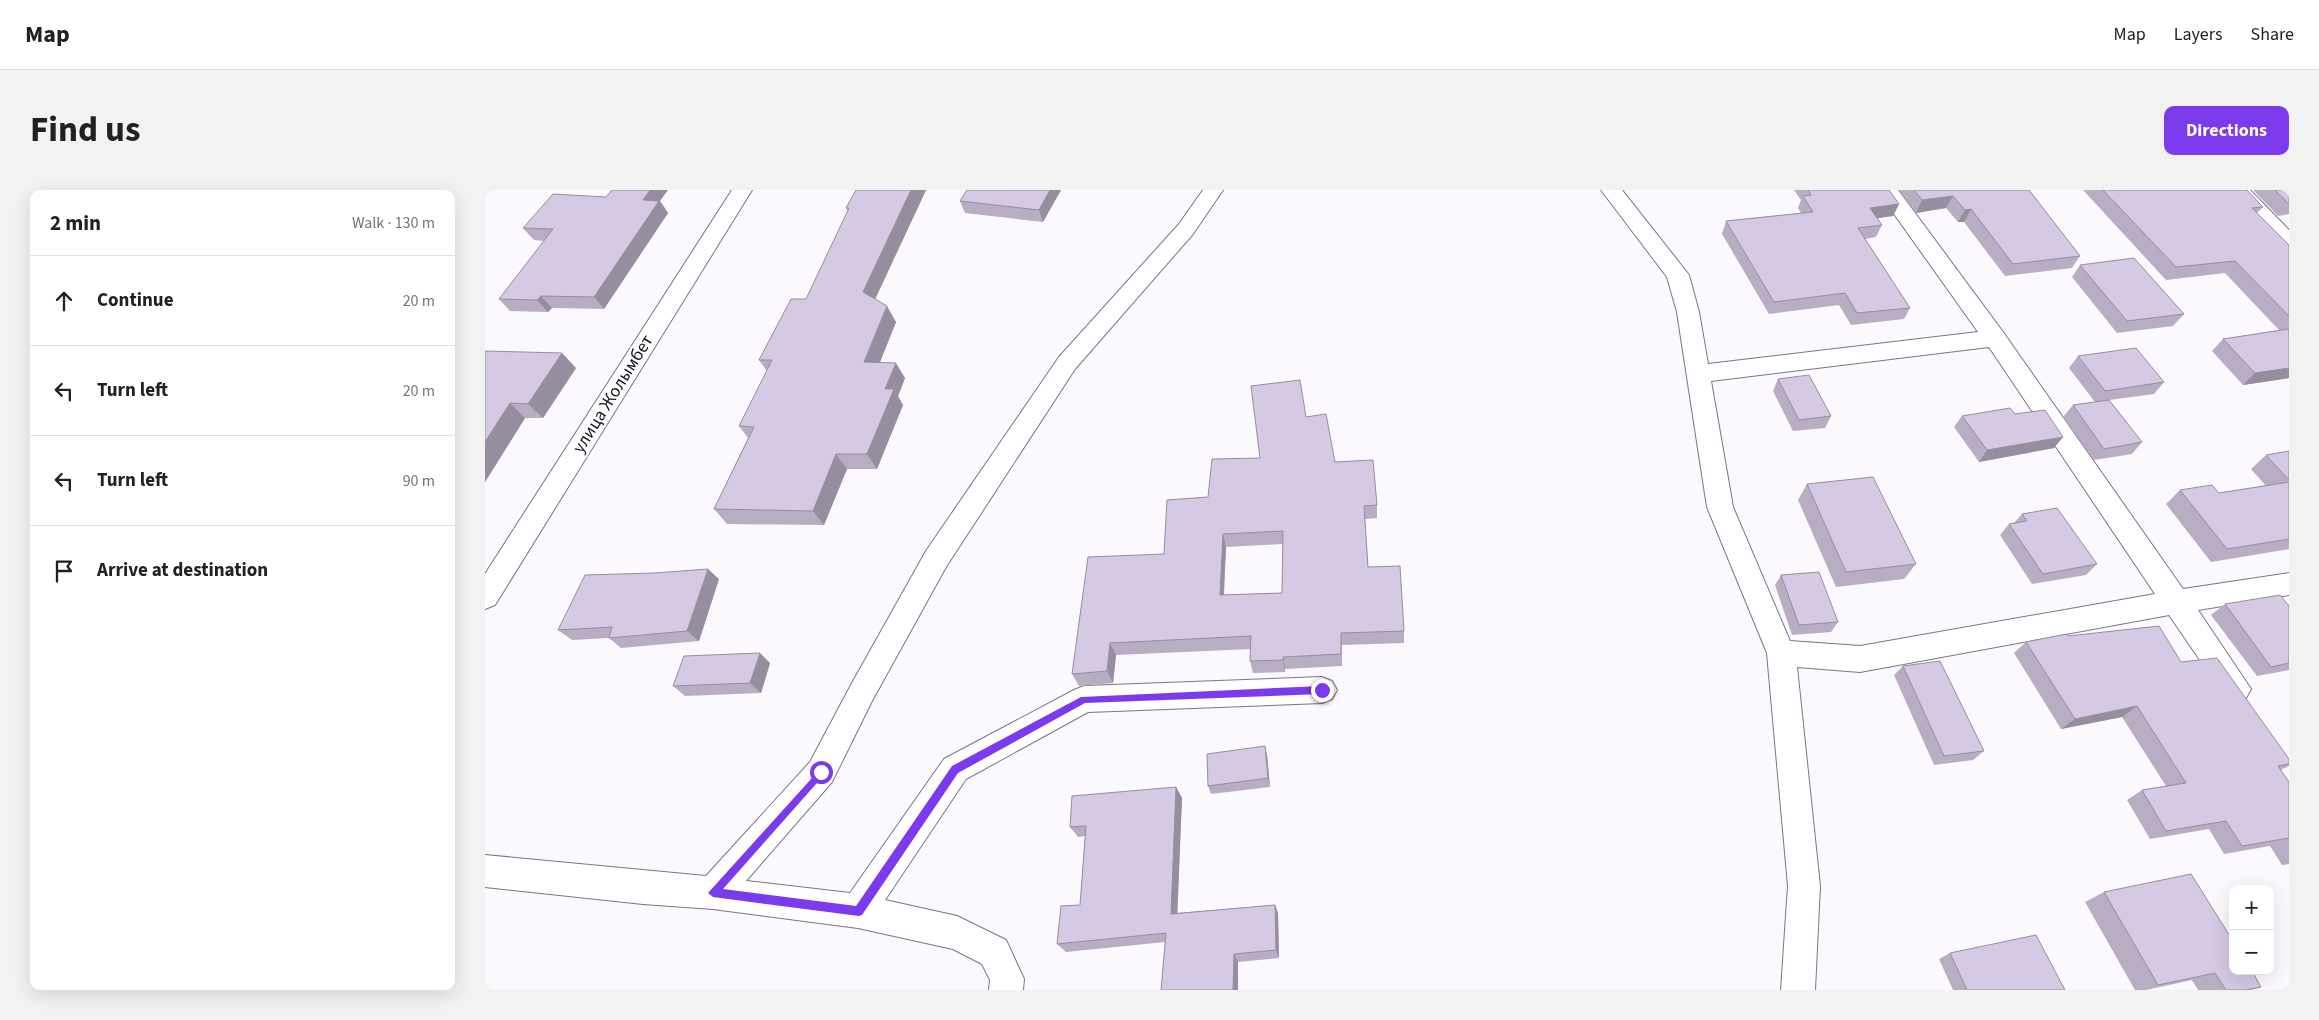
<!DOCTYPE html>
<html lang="en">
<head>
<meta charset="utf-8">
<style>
  :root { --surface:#fff; --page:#f2f2f2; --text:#202124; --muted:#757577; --line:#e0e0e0; --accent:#7c3aed }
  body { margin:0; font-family:"Source Sans 3",sans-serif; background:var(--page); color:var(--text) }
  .controls { position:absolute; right:15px; bottom:15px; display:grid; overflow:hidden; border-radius:10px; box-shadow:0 5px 20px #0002 }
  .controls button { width:45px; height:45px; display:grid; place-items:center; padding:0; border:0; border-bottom:1px solid var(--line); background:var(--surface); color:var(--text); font:25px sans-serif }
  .stop { position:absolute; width:15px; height:15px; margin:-11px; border:4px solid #7c3aed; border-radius:50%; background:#fff }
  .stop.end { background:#7c3aed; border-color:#fff; box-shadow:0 1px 5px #0008 }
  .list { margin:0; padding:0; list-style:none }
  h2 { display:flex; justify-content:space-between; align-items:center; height:65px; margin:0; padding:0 20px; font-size:21px }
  h2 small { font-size:16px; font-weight:400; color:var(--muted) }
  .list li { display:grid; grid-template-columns:32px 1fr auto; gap:15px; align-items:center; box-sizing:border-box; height:90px; padding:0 20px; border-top:1px solid var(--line) }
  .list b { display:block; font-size:19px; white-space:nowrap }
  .list em { font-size:16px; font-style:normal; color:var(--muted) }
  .icon { flex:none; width:28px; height:28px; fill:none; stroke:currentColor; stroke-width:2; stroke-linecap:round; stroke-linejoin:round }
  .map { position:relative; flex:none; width:1804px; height:800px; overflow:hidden; border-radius:10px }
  header { display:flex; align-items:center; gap:30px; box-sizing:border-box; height:70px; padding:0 25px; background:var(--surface); border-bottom:1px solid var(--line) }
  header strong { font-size:24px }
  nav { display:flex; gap:28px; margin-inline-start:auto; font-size:18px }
  .intro { display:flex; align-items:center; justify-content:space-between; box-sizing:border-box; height:120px; padding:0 30px }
  h1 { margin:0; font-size:35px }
  .button { padding:12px 22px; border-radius:10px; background:var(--accent); color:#fff; font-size:18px; font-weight:700 }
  main { display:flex; gap:30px; padding:0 30px }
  aside { flex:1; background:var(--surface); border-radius:10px; box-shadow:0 5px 20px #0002 }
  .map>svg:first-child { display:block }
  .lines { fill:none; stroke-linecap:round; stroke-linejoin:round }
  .minor-casing { stroke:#7e7289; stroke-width:2 }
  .minor { fill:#fff; fill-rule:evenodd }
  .wall { fill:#b8adc3; fill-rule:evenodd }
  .shaded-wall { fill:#968d9f }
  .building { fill:#d6c9e3; stroke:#968d9f; fill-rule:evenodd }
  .route { fill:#7c3aed }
  .labels { text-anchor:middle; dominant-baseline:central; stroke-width:4.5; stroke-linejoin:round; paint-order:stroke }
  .street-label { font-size:18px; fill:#18141d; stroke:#fff }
</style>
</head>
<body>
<header>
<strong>Map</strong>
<nav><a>Map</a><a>Layers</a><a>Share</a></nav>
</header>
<div class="intro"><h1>Find us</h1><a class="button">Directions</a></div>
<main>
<aside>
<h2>2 min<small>Walk · 130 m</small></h2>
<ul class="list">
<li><svg class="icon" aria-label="ahead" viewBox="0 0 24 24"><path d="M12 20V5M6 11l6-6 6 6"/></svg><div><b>Continue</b></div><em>20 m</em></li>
<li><svg class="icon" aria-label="left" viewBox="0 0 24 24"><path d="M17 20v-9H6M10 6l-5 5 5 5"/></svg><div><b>Turn left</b></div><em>20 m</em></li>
<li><svg class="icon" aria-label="left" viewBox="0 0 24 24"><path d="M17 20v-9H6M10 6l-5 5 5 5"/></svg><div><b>Turn left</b></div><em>90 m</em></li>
<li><svg class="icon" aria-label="arrive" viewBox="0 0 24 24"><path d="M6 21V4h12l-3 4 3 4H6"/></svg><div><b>Arrive at destination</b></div></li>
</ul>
</aside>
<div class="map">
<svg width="1804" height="800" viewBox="0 0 1804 800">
  <rect width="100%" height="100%" fill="#fbf8fe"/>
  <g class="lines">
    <defs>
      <path id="minor" d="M 247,0 L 267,0 L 10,415 L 0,419 L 0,384 Z
        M 718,0 L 738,0 L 708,44 L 590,179 L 461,377 L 387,511 L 347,592 L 261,691 L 365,703 L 459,569 L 589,500 L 599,496 L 837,487 L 847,491 L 852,500 L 847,509 L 837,513 L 603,522 L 481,589 L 400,710 L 472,726 L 521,750 L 539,789 L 538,800 L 504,800 L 505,790 L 497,774 L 468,759 L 373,738 L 228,719 L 158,714 L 0,697 L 0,665 L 221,686 L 325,572 L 367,493 L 441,361 L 574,167 L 694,34 Z
        M 1116,0 L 1137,0 L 1204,85 L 1214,122 L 1223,174 L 1493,142 L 1392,0 L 1413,0 L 1518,142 L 1698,399 L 1804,383 L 1804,405 L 1713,420 L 1766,499 L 1761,508 L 1751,512 L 1741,508 L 1684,425 L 1375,482 L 1312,477 L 1335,696 L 1330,800 L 1296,800 L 1303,696 L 1282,463 L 1222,317 L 1192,122 L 1182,87 ZM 1504,157 L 1670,404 L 1375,456 L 1305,451 L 1248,317 L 1226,191 Z
        M 1743,0 L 1765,0 L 1804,40 L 1804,59 L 1796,57 Z"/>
    </defs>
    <use href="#minor" class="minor-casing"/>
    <use href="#minor" class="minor"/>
  </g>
  <path class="wall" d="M 371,0 L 441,0 L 390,109 L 411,132 L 395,172 L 420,188 L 413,206 L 418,215 L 392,279 L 362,279 L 339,335 L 242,334 L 229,319 L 263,248 L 254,236 L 282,181 L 274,170 L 321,109 L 363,21 L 361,18 Z
    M 482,0 L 576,0 L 558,32 L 480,23 L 475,11 Z
    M 1309,0 L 1404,0 L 1414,14 L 1408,26 L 1392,28 L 1397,35 L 1391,47 L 1380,49 L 1425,118 L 1419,129 L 1366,135 L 1354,115 L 1284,124 L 1237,44 L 1241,31 L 1316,23 L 1313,18 L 1316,10 Z
    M 1414,0 L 1544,0 L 1595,66 L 1587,78 L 1520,86 L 1479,32 L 1473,32 L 1461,18 L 1431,23 Z
    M 1598,0 L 1762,0 L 1778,17 L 1772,23 L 1804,55 L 1804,188 L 1758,195 L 1727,161 L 1738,149 L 1794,140 L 1740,83 L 1681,90 Z
    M 1768,0 L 1804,0 L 1804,24 L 1793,26 Z
    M 175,11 L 183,23 L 119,119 L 67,118 L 63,122 L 25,121 L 14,109 L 59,51 L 49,50 L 38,38 Z
    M 1595,75 L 1699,124 L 1688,136 L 1632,143 L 1587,87 Z
    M 0,161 L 91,178 L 58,228 L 40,228 L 0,292 Z
    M 1593,166 L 1679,192 L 1669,204 L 1624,210 L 1657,252 L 1647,264 L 1609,270 L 1578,227 L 1588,215 L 1610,212 L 1584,178 Z
    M 1293,189 L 1346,226 L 1340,238 L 1308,241 L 1288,201 Z
    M 1530,224 L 1578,247 L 1569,258 L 1494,272 L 1469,237 L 1477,226 Z
    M 1804,261 L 1804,359 L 1726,372 L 1681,314 L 1695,300 L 1734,303 L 1781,296 L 1766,279 L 1781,265 Z
    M 775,268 L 850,272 L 892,315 L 892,328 L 880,329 L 883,377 L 919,441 L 919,453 L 857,455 L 857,476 L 800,479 L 800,482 L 768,483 L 765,471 L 766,459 L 631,465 L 628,493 L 594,496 L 587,484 L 679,364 L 723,307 ZM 798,354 L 797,403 L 739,405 L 741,357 Z
    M 1322,294 L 1431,374 L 1419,389 L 1351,397 L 1313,310 Z
    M 1537,324 L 1612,374 L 1601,385 L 1547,394 L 1515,345 L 1524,334 L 1529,333 Z
    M 1296,385 L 1353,432 L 1346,442 L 1307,445 L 1290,395 Z
    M 234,389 L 214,451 L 136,458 L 124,448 L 87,450 L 73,440 Z
    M 1740,414 L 1804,416 L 1804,480 L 1772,486 L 1726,425 Z
    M 1583,446 L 1696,472 L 1804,569 L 1804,576 L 1795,580 L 1804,592 L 1804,674 L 1797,675 L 1785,656 L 1739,664 L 1724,639 L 1665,649 L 1642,610 L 1657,600 L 1681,596 L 1637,527 L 1576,539 L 1529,463 L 1541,452 Z
    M 285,473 L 276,503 L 200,506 L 188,496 Z
    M 1418,476 L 1499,561 L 1488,570 L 1449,575 L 1409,485 Z
    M 782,565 L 785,597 L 726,604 L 723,596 Z
    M 691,597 L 697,608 L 692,723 L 790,715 L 793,723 L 794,768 L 753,772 L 753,800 L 676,800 L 680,752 L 581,762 L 572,754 L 595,715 L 600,646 L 593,647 L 585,637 Z
    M 1619,702 L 1776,797 L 1765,800 L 1713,800 L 1707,790 L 1661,800 L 1650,800 L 1600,712 Z
    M 1465,763 L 1580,800 L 1468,800 L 1454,769 Z"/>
  <path class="shaded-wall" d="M 165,0 L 183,0 L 175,11 L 183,23 L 119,119 L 109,107 L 158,10 Z
    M 426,0 L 441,0 L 386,118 L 378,102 Z
    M 565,0 L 576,0 L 558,32 L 554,20 Z
    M 1468,6 L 1461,18 L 1431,23 L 1437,10 Z
    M 1414,14 L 1408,26 L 1380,30 L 1385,18 Z
    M 1486,19 L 1479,32 L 1473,32 L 1480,20 Z
    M 56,106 L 67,118 L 63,122 L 52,110 Z
    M 402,116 L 411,132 L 389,187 L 379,172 Z
    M 77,163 L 91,178 L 58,228 L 43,214 Z
    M 411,173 L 420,188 L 413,206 L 418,215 L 392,279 L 382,264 L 400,199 Z
    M 1804,178 L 1804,188 L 1758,195 L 1770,183 Z
    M 25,213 L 40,228 L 0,292 L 0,252 Z
    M 1578,247 L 1569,258 L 1494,272 L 1502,260 Z
    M 351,264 L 362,279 L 339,335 L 328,321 Z
    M 738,344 L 741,357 L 738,418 L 735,405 Z
    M 223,379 L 234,389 L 214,451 L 202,441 Z
    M 625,453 L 631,465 L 628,493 L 622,481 Z
    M 275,463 L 285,473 L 276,503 L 265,493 Z
    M 798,467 L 800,479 L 800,482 L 798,470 Z
    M 1652,516 L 1637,527 L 1576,539 L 1590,529 Z
    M 780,556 L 782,565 L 785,597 L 783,588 Z
    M 691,597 L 697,608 L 692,732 L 686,724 Z
    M 790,715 L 793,723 L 794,768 L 791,760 Z
    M 749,764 L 753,772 L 753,800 L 748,800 Z"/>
  <path class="building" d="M 127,0 L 165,0 L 158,10 L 174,11 L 109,107 L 56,106 L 52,110 L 14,109 L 68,39 L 38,38 L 68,4 L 121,7 Z
    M 371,0 L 426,0 L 378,102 L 402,116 L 379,172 L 411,173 L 400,199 L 409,199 L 382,264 L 351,264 L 328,321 L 229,319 L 269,237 L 254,236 L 287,170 L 274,170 L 306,109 L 321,109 L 364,18 L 361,18 Z
    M 482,0 L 565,0 L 554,20 L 475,11 Z
    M 1323,0 L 1404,0 L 1414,14 L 1385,18 L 1397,35 L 1373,38 L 1425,118 L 1372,123 L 1360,103 L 1289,112 L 1241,31 L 1328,22 L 1318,6 L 1326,5 Z
    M 1429,0 L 1544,0 L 1595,66 L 1528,74 L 1486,19 L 1480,20 L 1468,6 L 1437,10 Z
    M 1618,0 L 1762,0 L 1778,17 L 1767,18 L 1804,55 L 1804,126 L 1750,71 L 1691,77 Z
    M 1790,0 L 1804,0 L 1804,13 L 1803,13 Z
    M 1649,68 L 1699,124 L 1642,131 L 1595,75 Z
    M 1804,139 L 1804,178 L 1770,183 L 1738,149 Z
    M 1651,158 L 1679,192 L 1620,201 L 1593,166 Z
    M 0,161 L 77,163 L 43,214 L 25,213 L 0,252 Z
    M 1324,185 L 1346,226 L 1314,230 L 1293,189 Z
    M 815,190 L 821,227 L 841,224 L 850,272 L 888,270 L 892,315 L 879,316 L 883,377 L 915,376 L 919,441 L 856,443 L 856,464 L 798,467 L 798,470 L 765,471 L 766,446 L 625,453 L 622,481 L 587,484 L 603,367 L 679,364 L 682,310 L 723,307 L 727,269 L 775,268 L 766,196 ZM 798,341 L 797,403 L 735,405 L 738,344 Z
    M 1624,210 L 1657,252 L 1619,259 L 1588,215 Z
    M 1525,218 L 1530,224 L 1560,220 L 1578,247 L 1502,260 L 1477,226 Z
    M 1804,261 L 1804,290 L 1781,265 Z
    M 1388,287 L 1431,374 L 1361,382 L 1322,294 Z
    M 1804,292 L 1804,349 L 1742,359 L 1695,300 L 1727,295 L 1734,303 Z
    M 1572,318 L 1612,374 L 1558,384 L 1524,334 L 1542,331 L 1537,324 Z
    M 223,379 L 202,441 L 124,448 L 127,437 L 73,440 L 100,385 L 169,383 Z
    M 1334,382 L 1353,432 L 1314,435 L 1296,385 Z
    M 1795,405 L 1804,416 L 1804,473 L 1786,477 L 1740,414 Z
    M 1674,436 L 1696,472 L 1732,468 L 1804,569 L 1804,574 L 1793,576 L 1804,592 L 1804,648 L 1757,656 L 1741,631 L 1681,641 L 1657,600 L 1701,593 L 1652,516 L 1590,529 L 1541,452 L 1582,444 L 1583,446 Z
    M 275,463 L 265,493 L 188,496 L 199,466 Z
    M 1455,471 L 1499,561 L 1459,566 L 1418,476 Z
    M 780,556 L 783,588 L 723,596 L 722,564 Z
    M 691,597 L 686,724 L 790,715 L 791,760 L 749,764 L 748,800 L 676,800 L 681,743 L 572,754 L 576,716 L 595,715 L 601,636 L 585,637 L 587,606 Z
    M 1706,684 L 1748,751 L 1748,781 L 1767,781 L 1776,797 L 1761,800 L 1741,800 L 1730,783 L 1673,795 L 1619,702 Z
    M 1551,745 L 1580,800 L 1482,800 L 1465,763 Z"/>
  <path class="route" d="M 837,496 L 841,500 L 837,504 L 600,513 L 473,583 L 377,725 L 374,726 L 228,707 L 223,703 L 336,578 L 339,579 L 339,585 L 238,699 L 371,716 L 467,576 L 596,507 Z"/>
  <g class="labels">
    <g class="street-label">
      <text transform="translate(128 204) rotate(-58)">улица Жолымбет</text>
    </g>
  </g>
</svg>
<div class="controls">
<button>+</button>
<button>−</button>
</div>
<div class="stop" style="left:336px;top:582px"></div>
<div class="stop end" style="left:837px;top:500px"></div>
</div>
</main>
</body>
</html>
